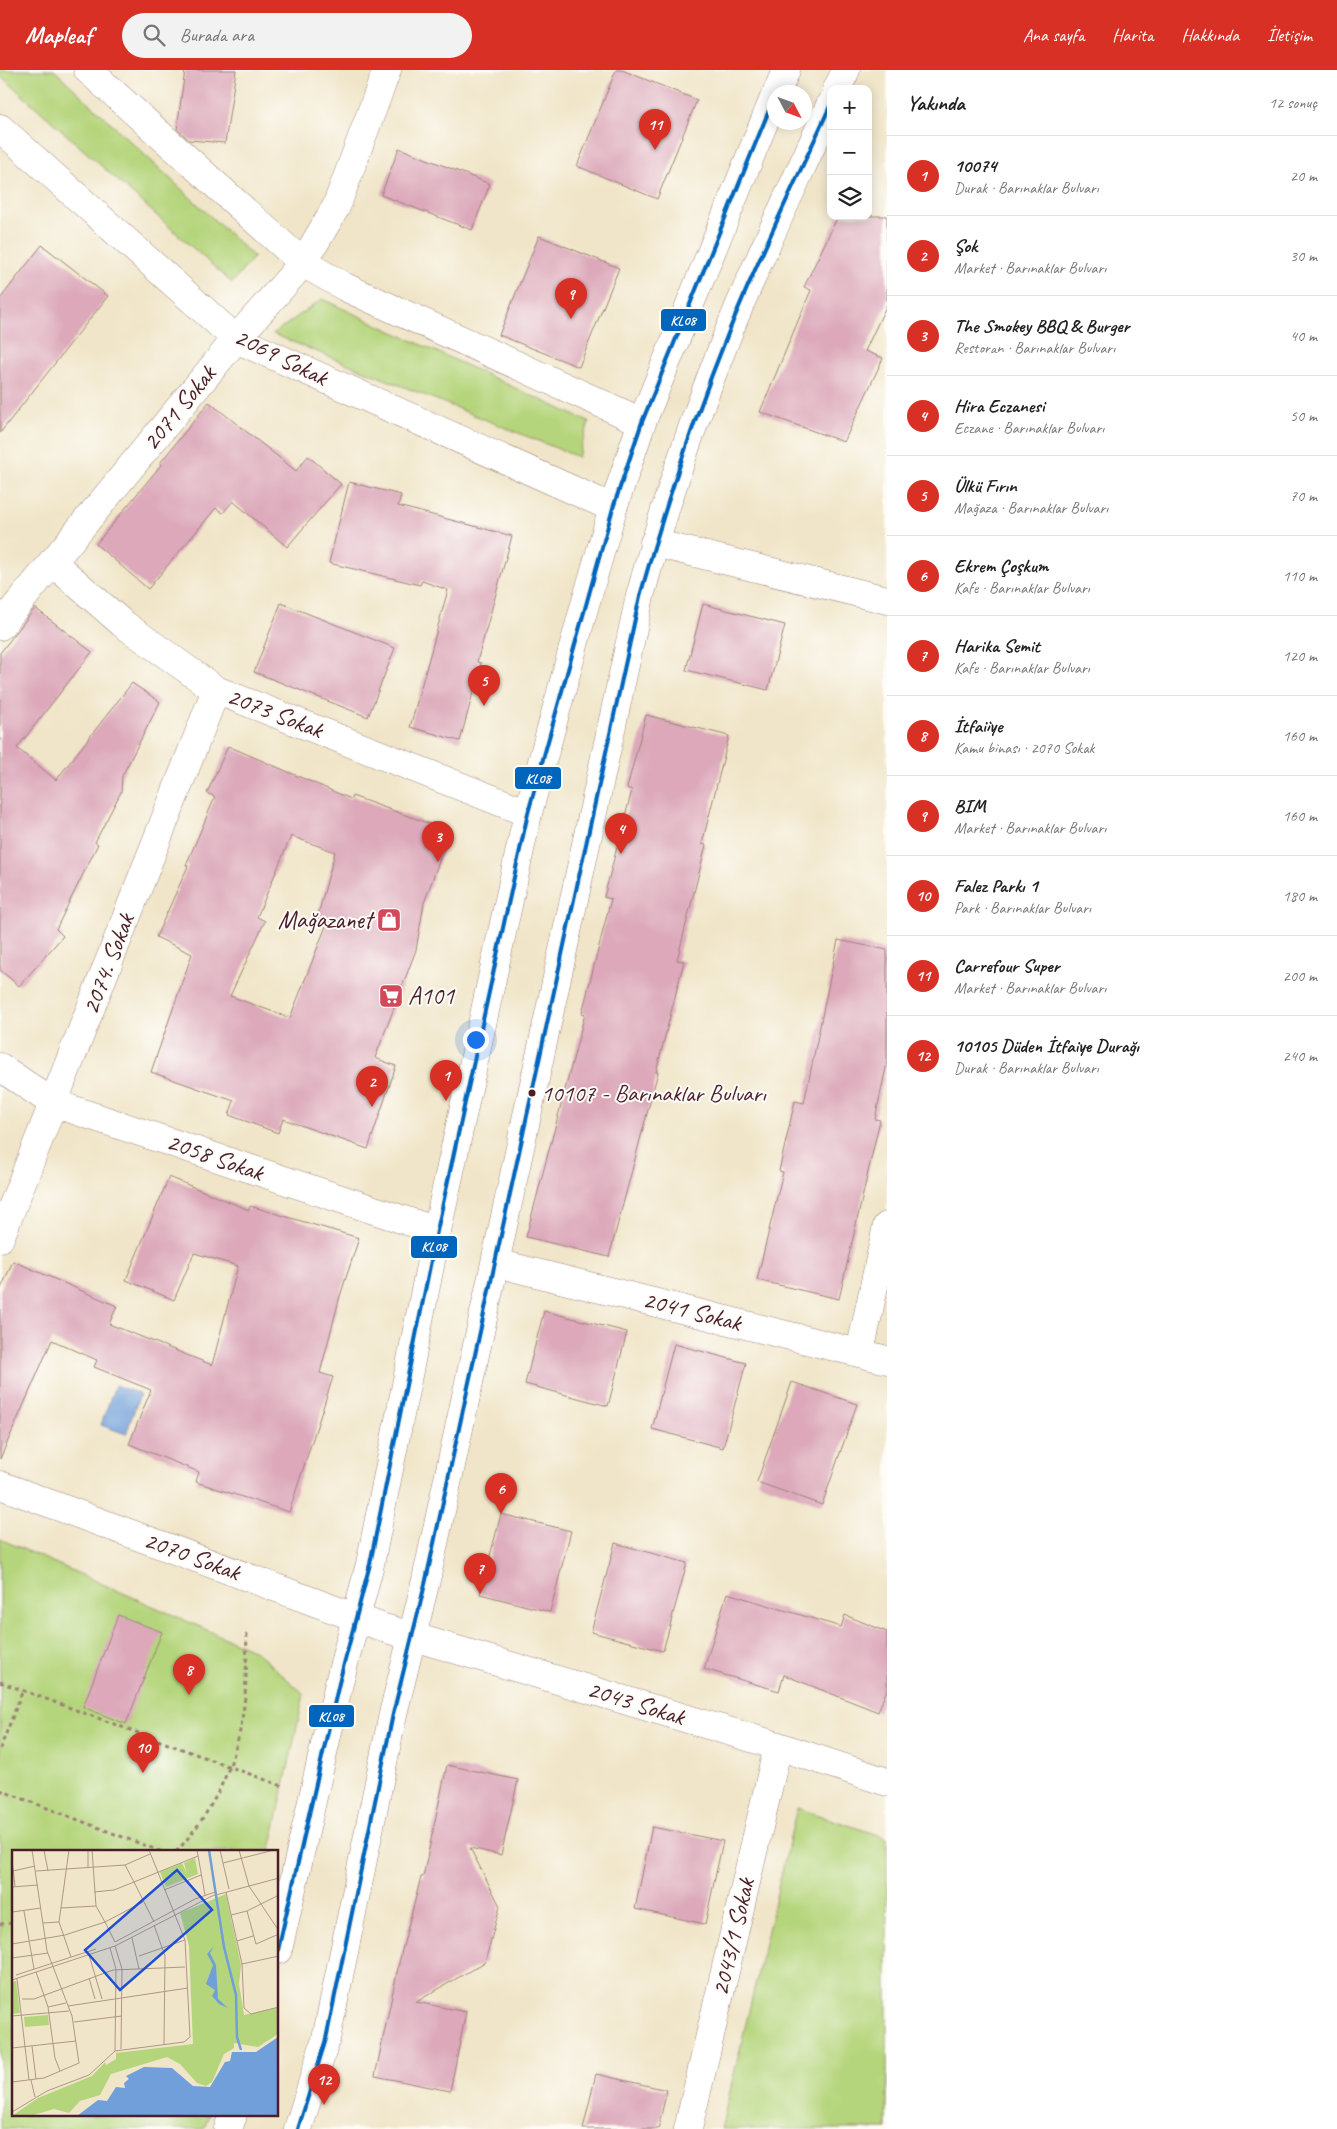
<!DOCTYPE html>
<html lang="tr">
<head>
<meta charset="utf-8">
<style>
  :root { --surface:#fff; --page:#f2f2f2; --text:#222; --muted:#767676; --line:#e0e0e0; --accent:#d93025 }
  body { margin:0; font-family:Caveat,sans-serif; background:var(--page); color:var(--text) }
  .controls { position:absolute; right:15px; top:15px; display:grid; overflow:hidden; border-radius:10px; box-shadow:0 2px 12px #0003 }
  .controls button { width:45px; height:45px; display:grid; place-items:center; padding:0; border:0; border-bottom:1px solid var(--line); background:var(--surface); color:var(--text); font:25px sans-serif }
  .compass { position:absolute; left:767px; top:15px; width:45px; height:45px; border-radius:50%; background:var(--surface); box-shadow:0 2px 12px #0003; rotate:131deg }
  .you { position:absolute; left:475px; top:969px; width:18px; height:18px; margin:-12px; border:4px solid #fff; border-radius:50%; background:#1a73e8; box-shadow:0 0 0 8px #1a73e833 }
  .badge { display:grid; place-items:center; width:32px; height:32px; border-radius:50%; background:var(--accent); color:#fff; font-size:16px; font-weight:700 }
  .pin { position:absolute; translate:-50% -41px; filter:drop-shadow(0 1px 2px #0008) }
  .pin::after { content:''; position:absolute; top:26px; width:18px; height:15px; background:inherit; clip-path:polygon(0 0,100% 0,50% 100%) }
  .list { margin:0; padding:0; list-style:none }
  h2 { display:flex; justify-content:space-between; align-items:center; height:65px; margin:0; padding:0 20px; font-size:21px }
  h2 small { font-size:16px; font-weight:400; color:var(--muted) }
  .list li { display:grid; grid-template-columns:32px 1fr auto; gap:15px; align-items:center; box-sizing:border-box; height:80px; padding:0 20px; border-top:1px solid var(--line) }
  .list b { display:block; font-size:19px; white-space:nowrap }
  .list p { margin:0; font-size:16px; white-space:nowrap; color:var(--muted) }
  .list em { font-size:16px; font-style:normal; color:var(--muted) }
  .icon { flex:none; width:28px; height:28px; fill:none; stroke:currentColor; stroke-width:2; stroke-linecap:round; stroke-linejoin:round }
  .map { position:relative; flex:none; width:887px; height:2059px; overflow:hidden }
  header { display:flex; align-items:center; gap:30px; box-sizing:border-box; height:70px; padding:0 25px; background:var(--accent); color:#fff }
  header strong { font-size:24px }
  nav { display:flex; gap:28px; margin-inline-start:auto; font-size:18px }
  .search { width:350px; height:45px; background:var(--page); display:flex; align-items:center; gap:12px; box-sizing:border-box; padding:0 18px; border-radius:28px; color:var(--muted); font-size:19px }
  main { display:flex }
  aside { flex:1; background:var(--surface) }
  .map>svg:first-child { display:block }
  .green { fill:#b5d57c; stroke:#807a54 }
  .water { fill:#709fd9; stroke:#5d5f82 }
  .building { fill:#dca8ba; fill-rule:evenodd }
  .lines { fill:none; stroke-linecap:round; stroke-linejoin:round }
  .minor-casing { stroke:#9d827a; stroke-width:29 }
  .major-casing { stroke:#9d827a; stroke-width:29 }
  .path { stroke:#9d827a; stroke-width:3; stroke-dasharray:4 4; stroke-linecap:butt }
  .minor { stroke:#fff; stroke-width:28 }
  .major { stroke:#fff; stroke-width:28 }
  .bus-1-casing { stroke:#fdfcf7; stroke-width:8 }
  .bus-1 { stroke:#0065bd; stroke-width:4 }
  .bus-dot { fill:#4a1f2b; stroke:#fdfcf7; stroke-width:2 }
  .labels { text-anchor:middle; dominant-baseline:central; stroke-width:4; stroke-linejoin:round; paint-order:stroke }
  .bus-label { font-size:24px; fill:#4a1f2b; stroke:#fdfcf7; text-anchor:start }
  .street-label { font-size:25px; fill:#4a1f2b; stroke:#fdfcf7 }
  .poi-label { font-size:25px; fill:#4a1f2b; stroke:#fdfcf7; text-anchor:end }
  .inset-river { fill:none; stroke:#709fd9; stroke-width:2.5 }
  .inset-road { fill:none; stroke:#ae9689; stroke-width:1 }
  .view { fill:#1d4ed8; fill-opacity:0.15; stroke:#1d4ed8; stroke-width:2.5 }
  .inset-edge { fill:none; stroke:#4a1f2b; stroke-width:2.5 }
  .line-badge { stroke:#fdfcf7; stroke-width:2 }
  .badge-label { font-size:14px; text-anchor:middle; font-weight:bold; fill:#fff }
</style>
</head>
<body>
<header>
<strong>Mapleaf</strong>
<div class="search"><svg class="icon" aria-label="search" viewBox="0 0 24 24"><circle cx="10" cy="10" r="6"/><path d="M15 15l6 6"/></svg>Burada ara</div>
<nav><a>Ana sayfa</a><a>Harita</a><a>Hakkında</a><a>İletişim</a></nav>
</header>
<main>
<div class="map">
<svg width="887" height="2059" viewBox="0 0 887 2059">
  <rect width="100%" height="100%" fill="#fdfcf7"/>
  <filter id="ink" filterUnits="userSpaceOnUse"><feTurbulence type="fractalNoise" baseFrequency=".02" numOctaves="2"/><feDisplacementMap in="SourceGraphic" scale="10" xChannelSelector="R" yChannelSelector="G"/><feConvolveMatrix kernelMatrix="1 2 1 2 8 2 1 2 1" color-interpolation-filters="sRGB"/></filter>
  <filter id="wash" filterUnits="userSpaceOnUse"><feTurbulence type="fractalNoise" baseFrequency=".0096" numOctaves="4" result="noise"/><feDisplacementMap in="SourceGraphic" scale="20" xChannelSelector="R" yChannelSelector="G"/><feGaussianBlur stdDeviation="1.12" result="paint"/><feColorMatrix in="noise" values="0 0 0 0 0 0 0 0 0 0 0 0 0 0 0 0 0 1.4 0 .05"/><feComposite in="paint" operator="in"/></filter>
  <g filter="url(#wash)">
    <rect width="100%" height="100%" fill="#f0e5c8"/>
    <path class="green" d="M 0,0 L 54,0 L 254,187 L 232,213 L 0,5 Z
      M 322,229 L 589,352 L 578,387 L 273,264 Z
      M 0,1469 L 255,1581 L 304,1624 L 270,1781 L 14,1782 L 14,2045 L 209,2045 L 204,2059 L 0,2059 Z
      M 797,1738 L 887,1768 L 887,2059 L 721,2059 Z"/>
    <path class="water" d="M 115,1315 L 140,1324 L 126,1364 L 101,1355 Z"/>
    <g id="blocks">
      <path class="building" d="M 185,0 L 236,0 L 225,73 L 189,70 L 177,59 Z
        M 616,0 L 622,0 L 697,30 L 657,129 L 577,96 Z
        M 399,78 L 490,114 L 472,160 L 381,125 Z
        M 838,146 L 887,146 L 887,234 L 865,281 L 883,288 L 844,372 L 760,342 L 811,220 L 804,217 Z
        M 539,166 L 619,198 L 579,297 L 499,265 Z
        M 42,175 L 108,226 L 0,363 L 0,229 Z
        M 209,332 L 296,401 L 308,386 L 341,414 L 287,477 L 233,431 L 223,443 L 216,438 L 148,519 L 96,474 L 161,395 L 160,393 Z
        M 349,412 L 401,425 L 398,436 L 512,466 L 477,592 L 481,593 L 460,671 L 410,657 L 448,520 L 422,511 L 420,515 L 329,493 Z
        M 281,533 L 395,578 L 368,647 L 254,602 Z
        M 703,534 L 785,555 L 768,620 L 686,600 Z
        M 35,538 L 92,582 L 17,678 L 56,710 L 132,613 L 160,632 L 122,706 L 121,722 L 95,772 L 98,774 L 56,859 L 63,866 L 19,916 L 0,900 L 0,583 Z
        M 646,645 L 729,666 L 702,774 L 706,775 L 677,890 L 684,891 L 656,1002 L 658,1002 L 609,1187 L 526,1167 L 585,944 L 582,943 L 611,829 L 604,827 L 632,720 L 627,718 Z
        M 228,676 L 351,729 L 352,726 L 450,761 L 424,833 L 416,880 L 375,988 L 396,996 L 368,1079 L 283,1049 L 278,1063 L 229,1045 L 234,1031 L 151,1002 L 192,884 L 156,867 L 188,796 L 186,795 L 215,727 L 207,723 ZM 291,766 L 335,782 L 316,852 L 326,856 L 290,948 L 230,926 L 265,851 L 257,847 Z
        M 838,870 L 887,880 L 887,993 L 875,1049 L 880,1050 L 839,1229 L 757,1210 L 783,1102 L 779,1101 L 795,1031 L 804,1033 Z
        M 169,1107 L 249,1140 L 250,1136 L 359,1168 L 340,1226 L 320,1303 L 333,1307 L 289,1442 L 196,1412 L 199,1402 L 129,1374 L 151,1320 L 94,1297 L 97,1290 L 52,1270 L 0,1389 L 0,1221 L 13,1191 L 117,1236 L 109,1254 L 212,1295 L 238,1196 L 194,1183 L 174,1230 L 126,1210 Z
        M 544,1241 L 627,1262 L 608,1336 L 525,1314 Z
        M 674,1274 L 746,1293 L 723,1378 L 652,1359 Z
        M 792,1312 L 857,1334 L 822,1435 L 757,1412 Z
        M 501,1444 L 571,1461 L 550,1542 L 480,1524 Z
        M 615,1473 L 687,1493 L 663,1581 L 591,1562 Z
        M 727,1523 L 841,1557 L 845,1545 L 887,1562 L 887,1619 L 878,1642 L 784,1605 L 779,1621 L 704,1599 Z
        M 118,1545 L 162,1562 L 126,1654 L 83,1637 Z
        M 447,1695 L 518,1710 L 501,1785 L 470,1778 L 500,1836 L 485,1892 L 416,1932 L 466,1942 L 450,2021 L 375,2006 L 401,1884 L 421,1807 L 423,1807 Z
        M 652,1757 L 723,1771 L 705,1854 L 635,1839 Z
        M 596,2004 L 667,2020 L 658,2059 L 583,2059 Z"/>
    </g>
  </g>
  <g filter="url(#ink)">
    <use href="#blocks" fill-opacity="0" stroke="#9d827a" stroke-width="1"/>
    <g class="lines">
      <defs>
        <path id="minor" d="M 88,0 L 303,193 L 345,217 L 642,352
          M 0,58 L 236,269 L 613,438
          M 654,473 L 887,530
          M 52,492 L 122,553 L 216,620 L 528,743
          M 0,556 L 236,269 L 303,193 L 336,137 L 387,0
          M 0,997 L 53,1033 L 437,1161
          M 0,1168 L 216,620
          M 496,1193 L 887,1290
          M 860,1282 L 887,1156
          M 0,1415 L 384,1558 L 778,1676 L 887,1712
          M 688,2059 L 778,1676"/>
        <path id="major" d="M 837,19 L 846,0
          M 777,22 L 786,0
          M 278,1880 L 339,1613 L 370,1494 L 437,1161 L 528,743 L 584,538 L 613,438 L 642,352 L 774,28
          M 228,2059 L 233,2045
          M 298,2059 L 326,1969 L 393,1644 L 426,1510 L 640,526 C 664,436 694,348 729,261 C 760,184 797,109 831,33"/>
      </defs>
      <use href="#minor" class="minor-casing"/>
      <use href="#major" class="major-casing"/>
      <path class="path" d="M 0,1612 L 285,1717
        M 0,1679 L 23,1620
        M 0,1720 L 162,1782
        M 176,1782 C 212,1743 236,1695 243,1643 C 247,1617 246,1589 247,1562
        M 0,1854 L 14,1853"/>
      <use href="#minor" class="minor"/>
      <use href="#major" class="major"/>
      <defs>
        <path id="bus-1" d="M 278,1880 L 339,1613 L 370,1494 L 437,1161 L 528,743 L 613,438 L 642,352 L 774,28
          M 298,2059 L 326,1969 L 393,1644 L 426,1510 L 640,526 C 665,436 694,348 729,261 C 760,184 797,109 831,34"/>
      </defs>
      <use href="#bus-1" class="bus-1-casing"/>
      <use href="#bus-1" class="bus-1"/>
    </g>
  </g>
  <defs>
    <symbol id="shop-square" viewBox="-11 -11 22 22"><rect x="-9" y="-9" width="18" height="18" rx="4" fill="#d1495b" stroke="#fdfcf7"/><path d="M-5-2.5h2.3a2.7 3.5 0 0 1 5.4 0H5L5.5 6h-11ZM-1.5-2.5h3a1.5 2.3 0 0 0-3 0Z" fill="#fff"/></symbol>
    <symbol id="supermarket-square" viewBox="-11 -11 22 22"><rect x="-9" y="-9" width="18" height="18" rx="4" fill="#d1495b" stroke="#fdfcf7"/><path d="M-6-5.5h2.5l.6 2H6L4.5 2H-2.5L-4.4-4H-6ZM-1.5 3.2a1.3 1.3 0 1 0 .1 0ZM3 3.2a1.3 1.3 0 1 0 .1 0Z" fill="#fff"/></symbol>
  </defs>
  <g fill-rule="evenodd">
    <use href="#shop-square" x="375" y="836" width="28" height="28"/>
    <use href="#supermarket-square" x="377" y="912" width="28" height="28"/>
  </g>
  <circle class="bus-dot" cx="532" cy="1023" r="4.5"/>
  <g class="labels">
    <g class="bus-label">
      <text x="541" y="1023">10107 - Barınaklar Bulvarı</text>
    </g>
    <g class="street-label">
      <text transform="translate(281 287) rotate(26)">2069 Sokak</text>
      <text transform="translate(179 338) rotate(-51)">2071 Sokak</text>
      <text transform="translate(275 643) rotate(21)">2073 Sokak</text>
      <text transform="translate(108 894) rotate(-69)">2074. Sokak</text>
      <text transform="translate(215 1087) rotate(19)">2058 Sokak</text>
      <text transform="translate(692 1241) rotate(14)">2041 Sokak</text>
      <text transform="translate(192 1486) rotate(20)">2070 Sokak</text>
      <text transform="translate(636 1633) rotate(17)">2043 Sokak</text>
      <text transform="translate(733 1867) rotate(-77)">2043/1 Sokak</text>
    </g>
    <g class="poi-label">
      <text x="372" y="850">Mağazanet</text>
      <text x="408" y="926" text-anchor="start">A101</text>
    </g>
  </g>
  <g transform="translate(12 1780)">
    <rect width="266" height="266" fill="#f0e5c8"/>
    <path d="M 183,8 L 186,24 L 154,37 L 148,22 L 170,13 L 175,24 L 172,13 ZM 214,44 L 229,115 L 227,134 L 232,165 L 266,157 L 266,184 L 246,197 L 222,193 L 222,198 L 212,204 L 200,232 L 194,236 L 185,233 L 168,214 L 155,207 L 99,224 L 88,245 L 68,251 L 57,263 L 42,259 L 18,266 L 0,266 L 26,248 L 80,226 L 93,212 L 94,215 L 104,209 L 104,203 L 181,194 L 177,96 L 168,63 ZM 4,131 L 8,163 L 0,164 L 0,132 ZM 36,165 L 37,175 L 13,177 L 12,167 Z" fill="#b5d57c"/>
    <path d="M 202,96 L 198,103 L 204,115 L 206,149 L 216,158 L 207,154 L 200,146 L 203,140 L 194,134 L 201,115 L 195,104 ZM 266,187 L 266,266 L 65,266 L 86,250 L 95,251 L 104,237 L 113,238 L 112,233 L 117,229 L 114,226 L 132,217 L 160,218 L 181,236 L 198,237 L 213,212 L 218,211 L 220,202 L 244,202 Z" fill="#709fd9"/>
    <path class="inset-river" d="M 197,0 L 212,97 L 224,145 L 225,187 L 229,200"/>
    <path class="inset-road" d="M 32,0 L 36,21M 57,0 L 47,72 L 59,107M 76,0 L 76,17M 185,0 L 193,45M 208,0 L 217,39M 227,0 L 237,36 L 267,81M 0,10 L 3,36M 211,13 L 262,0M 1,21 L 23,16M 24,21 L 113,15 L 138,4M 0,37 L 26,35M 152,40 L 189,25M 82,42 L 102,40 L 122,32 L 113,15M 214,42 L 230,114 L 232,158 L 239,164 L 267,157M 49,58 L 84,56M 12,61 L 22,119M 235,61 L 267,45M 0,62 L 29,58M 219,65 L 235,61 L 244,94 L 267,84M 142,72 L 122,32 L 186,6M 31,73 L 47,72M 142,75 L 153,106 L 152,194M 120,88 L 127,119M 225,91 L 241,86M 103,92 L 93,72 L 131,52M 103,92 L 183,49 L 203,42M 0,94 L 53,85 L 93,72 L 84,56 L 80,0M 103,96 L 110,119 L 109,199M 98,98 L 104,119 L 103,201M 77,105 L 90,149M 127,106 L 173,90M 0,108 L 36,103M 230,114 L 267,106M 24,122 L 36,157 L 43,208 L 48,221M 4,125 L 84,99M 77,128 L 83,149M 5,129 L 17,230M 0,130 L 103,96 L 200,46 L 267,28M 10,149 L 22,149 L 101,120 L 173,117M 56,156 L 176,138M 36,157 L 54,153M 0,166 L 57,161M 62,172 L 110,166M 20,196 L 24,229M 0,198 L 64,191M 19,230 L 23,247M 0,232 L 32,228 L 67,213 L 60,166 L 35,101 L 20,0M 0,262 L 35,241 L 77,225 L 103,201 L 172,192 L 178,187 L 173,90 L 137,0"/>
    <path class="view" d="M 165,20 L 200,60 L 108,140 L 73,100 Z"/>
    <rect width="266" height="266" class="inset-edge"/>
  </g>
  <g class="line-badge">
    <rect x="660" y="238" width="47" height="24" rx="5" fill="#0065bd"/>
    <rect x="514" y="696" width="48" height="24" rx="5" fill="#0065bd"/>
    <rect x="410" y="1165" width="48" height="24" rx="5" fill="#0065bd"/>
    <rect x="308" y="1634" width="47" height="24" rx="5" fill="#0065bd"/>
  </g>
  <g class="badge-label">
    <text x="683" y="255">KL08</text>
    <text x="538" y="713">KL08</text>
    <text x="434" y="1181">KL08</text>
    <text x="331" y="1651">KL08</text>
  </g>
</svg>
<div class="controls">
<button>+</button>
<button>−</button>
<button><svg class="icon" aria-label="layers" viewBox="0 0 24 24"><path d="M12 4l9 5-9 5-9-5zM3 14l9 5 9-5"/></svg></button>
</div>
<svg class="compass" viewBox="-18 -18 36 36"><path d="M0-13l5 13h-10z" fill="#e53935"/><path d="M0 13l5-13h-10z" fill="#767676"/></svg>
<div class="you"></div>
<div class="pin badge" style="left:446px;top:1031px">1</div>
<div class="pin badge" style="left:372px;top:1037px">2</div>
<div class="pin badge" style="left:438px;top:792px">3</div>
<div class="pin badge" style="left:621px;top:784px">4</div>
<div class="pin badge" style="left:484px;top:636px">5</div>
<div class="pin badge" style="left:501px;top:1444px">6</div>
<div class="pin badge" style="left:480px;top:1524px">7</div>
<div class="pin badge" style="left:189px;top:1625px">8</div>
<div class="pin badge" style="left:571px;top:249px">9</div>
<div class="pin badge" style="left:143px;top:1703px">10</div>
<div class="pin badge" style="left:655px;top:80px">11</div>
<div class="pin badge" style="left:324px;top:2035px">12</div>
</div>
<aside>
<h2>Yakında<small>12 sonuç</small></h2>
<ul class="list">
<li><span class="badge">1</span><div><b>10074</b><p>Durak · Barınaklar Bulvarı</p></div><em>20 m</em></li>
<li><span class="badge">2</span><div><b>Şok</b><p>Market · Barınaklar Bulvarı</p></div><em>30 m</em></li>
<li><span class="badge">3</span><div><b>The Smokey BBQ &amp; Burger</b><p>Restoran · Barınaklar Bulvarı</p></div><em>40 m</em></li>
<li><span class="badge">4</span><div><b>Hira Eczanesi</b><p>Eczane · Barınaklar Bulvarı</p></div><em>50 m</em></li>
<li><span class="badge">5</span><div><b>Ülkü Fırın</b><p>Mağaza · Barınaklar Bulvarı</p></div><em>70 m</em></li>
<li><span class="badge">6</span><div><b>Ekrem Çoşkum</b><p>Kafe · Barınaklar Bulvarı</p></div><em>110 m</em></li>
<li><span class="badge">7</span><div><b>Harika Semit</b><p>Kafe · Barınaklar Bulvarı</p></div><em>120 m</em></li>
<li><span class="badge">8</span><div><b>İtfaiiye</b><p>Kamu binası · 2070 Sokak</p></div><em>160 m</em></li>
<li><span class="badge">9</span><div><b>BIM</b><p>Market · Barınaklar Bulvarı</p></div><em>160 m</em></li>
<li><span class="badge">10</span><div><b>Falez Parkı 1</b><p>Park · Barınaklar Bulvarı</p></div><em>180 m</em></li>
<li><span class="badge">11</span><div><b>Carrefour Super</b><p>Market · Barınaklar Bulvarı</p></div><em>200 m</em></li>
<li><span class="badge">12</span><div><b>10105 Düden İtfaiye Durağı</b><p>Durak · Barınaklar Bulvarı</p></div><em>240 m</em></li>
</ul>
</aside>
</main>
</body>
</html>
